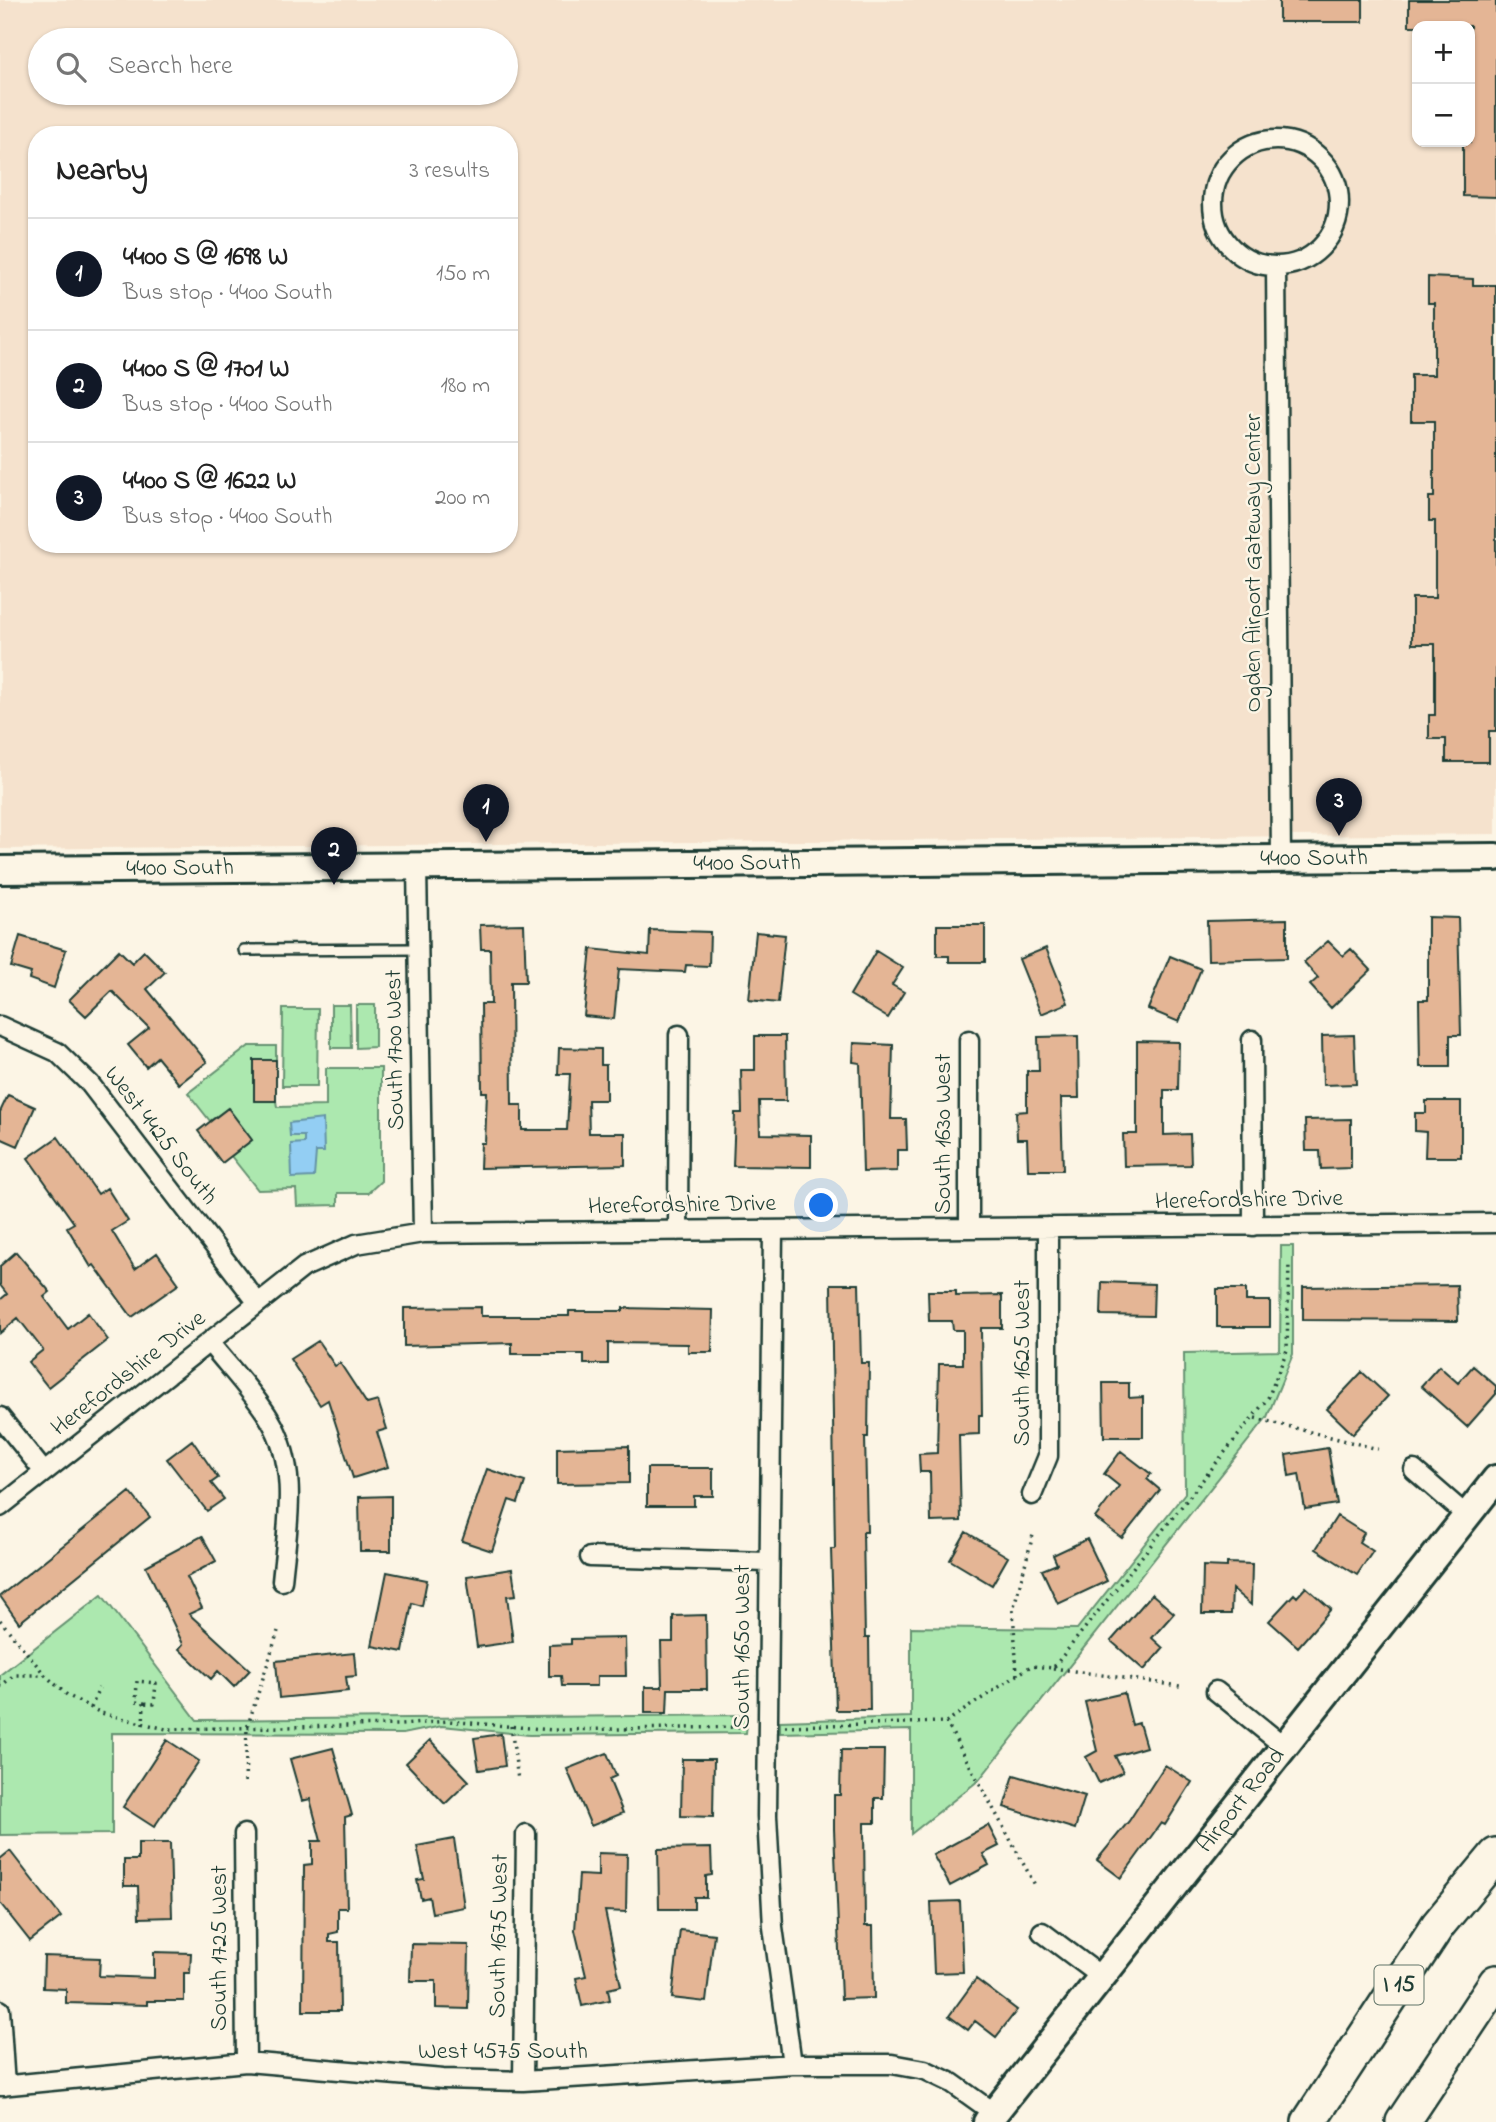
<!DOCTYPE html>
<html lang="en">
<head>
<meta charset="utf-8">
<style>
  :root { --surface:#fff; --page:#f6f6f6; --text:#222; --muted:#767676; --line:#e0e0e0; --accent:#111827 }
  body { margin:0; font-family:"Indie Flower",sans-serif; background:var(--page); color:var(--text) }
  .controls { position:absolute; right:21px; top:21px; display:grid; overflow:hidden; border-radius:14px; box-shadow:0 2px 5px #0004 }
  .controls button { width:63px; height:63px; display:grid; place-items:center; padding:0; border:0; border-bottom:2px solid var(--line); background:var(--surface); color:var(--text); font:35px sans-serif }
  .you { position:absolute; left:822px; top:1206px; width:24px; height:24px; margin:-18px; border:5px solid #fff; border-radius:50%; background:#1a73e8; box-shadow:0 0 0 10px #1a73e833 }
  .badge { display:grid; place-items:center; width:46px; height:46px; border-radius:50%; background:var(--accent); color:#fff; font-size:23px; font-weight:700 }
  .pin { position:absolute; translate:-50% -58px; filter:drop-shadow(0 2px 4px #0008) }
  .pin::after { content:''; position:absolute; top:37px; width:24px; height:21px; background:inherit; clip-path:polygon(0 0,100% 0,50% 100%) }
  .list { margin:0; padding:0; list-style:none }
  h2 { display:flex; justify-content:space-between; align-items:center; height:91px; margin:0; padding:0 28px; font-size:30px }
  h2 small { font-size:23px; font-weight:400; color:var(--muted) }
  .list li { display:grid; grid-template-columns:46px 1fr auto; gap:21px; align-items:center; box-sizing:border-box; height:112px; padding:0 28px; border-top:2px solid var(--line) }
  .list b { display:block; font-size:26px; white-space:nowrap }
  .list p { margin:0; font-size:23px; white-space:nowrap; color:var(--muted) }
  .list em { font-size:23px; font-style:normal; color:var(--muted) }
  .icon { flex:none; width:38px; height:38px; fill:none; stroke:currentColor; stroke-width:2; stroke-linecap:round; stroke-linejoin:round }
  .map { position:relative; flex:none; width:1496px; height:2122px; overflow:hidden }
  .search { position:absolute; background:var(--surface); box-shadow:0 2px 5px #0004; left:28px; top:28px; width:490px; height:77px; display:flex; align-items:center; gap:18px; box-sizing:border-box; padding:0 24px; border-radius:38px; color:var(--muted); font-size:26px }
  .panel { position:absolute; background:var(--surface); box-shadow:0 2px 5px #0004; left:28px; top:126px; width:490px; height:427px; border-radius:28px }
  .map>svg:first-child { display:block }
  .built { fill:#f5e2cd; fill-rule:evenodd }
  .green { fill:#ace8af; stroke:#669272; stroke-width:2 }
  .water { fill:#93cef3; stroke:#6594a7; stroke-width:2 }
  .building { fill:#e4b595; stroke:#1f3d34; stroke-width:2 }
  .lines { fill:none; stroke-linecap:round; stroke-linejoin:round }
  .lane-casing { stroke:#1f3d34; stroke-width:14 }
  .street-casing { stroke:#1f3d34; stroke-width:23 }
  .secondary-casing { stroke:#1f3d34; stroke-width:32 }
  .highway-casing { stroke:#1f3d34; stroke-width:38 }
  .path { stroke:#1f3d34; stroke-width:3.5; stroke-dasharray:2 5; stroke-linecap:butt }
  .lane { stroke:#fcf5e5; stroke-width:9 }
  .street { stroke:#fcf5e5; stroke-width:18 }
  .secondary { stroke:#fcf5e5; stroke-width:26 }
  .highway { stroke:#fcf5e5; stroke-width:33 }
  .labels { text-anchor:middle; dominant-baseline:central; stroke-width:5; stroke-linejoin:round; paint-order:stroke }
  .shield { fill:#fcf5e5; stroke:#617469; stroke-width:2 }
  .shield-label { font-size:23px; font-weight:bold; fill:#1f3d34 }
  .street-label { font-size:24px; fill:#1f3d34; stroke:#fcf5e5 }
</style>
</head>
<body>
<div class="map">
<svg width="1496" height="2122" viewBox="0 0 1496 2122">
  <rect width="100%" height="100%" fill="#fcf5e5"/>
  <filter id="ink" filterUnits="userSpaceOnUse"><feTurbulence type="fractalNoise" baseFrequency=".0143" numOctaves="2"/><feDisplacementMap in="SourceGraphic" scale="14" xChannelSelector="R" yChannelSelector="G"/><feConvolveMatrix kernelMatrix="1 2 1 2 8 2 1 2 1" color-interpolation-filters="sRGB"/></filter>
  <g filter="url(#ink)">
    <path class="built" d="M 0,0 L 1496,0 L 1496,834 L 0,849 ZM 1417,26 L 1470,26 L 1470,142 L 1417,142 ZM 40,40 L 506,40 L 506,93 L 40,93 ZM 37,135 L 509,135 L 509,544 L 37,544 Z"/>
    <path class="green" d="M 331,1005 L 350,1005 L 351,1048 L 331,1048 Z
      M 356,1005 L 375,1005 L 375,1047 L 356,1048 Z
      M 283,1009 L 318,1009 L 317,1086 L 282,1086 Z
      M 249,1046 L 276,1046 L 276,1060 L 254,1060 L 254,1101 L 276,1101 L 277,1107 L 326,1106 L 326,1068 L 381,1068 L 381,1181 L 368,1193 L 338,1193 L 338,1205 L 297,1206 L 296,1189 L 258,1190 L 231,1156 L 252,1140 L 228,1108 L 210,1121 L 188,1093 Z
      M 1281,1246 L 1293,1246 L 1293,1354 L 1267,1417 L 979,1780 L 911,1834 L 911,1730 L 780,1733 L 780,1721 L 911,1717 L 911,1627 L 1077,1629 L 1185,1493 L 1184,1353 L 1280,1351 Z
      M 102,1595 L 197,1720 L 748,1715 L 746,1733 L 529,1735 L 442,1726 L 403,1734 L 112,1733 L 112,1834 L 0,1835 L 0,1675 Z"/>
    <path class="water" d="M 323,1119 L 324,1152 L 316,1152 L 314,1177 L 292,1178 L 291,1144 L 304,1143 L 304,1136 L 290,1136 L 289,1123 Z"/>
    <path class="building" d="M 1279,0 L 1363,0 L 1363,22 L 1279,22 Z
      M 1409,0 L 1496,0 L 1496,197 L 1463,196 L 1463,142 L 1470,142 L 1470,119 L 1472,119 L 1470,26 L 1409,26 Z
      M 1428,277 L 1473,279 L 1473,285 L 1496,285 L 1496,731 L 1489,731 L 1489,762 L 1446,762 L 1446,739 L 1429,739 L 1429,715 L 1435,715 L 1435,644 L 1412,644 L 1412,598 L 1435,598 L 1435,521 L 1429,521 L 1429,497 L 1434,497 L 1434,421 L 1411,421 L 1411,375 L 1434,375 L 1434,303 L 1428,303 Z
      M 1428,917 L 1458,918 L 1461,1035 L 1450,1035 L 1450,1067 L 1420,1067 L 1419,1000 L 1428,1000 Z
      M 1287,919 L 1287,958 L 1208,960 L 1207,921 Z
      M 524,924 L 526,982 L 511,982 L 512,1105 L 522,1105 L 522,1130 L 567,1130 L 570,1074 L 558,1074 L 559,1048 L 601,1049 L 601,1065 L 606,1065 L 606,1100 L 588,1100 L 589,1133 L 625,1133 L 625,1165 L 480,1168 L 481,1143 L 485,1143 L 487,1092 L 482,1092 L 481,1004 L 491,1004 L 490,949 L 481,949 L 480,925 Z
      M 937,925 L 985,925 L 985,962 L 949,962 L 949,956 L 937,956 Z
      M 650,930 L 710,932 L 709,966 L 686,965 L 685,972 L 619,969 L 614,1019 L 584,1016 L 591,949 L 649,955 Z
      M 756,932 L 785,935 L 778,1003 L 749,1000 Z
      M 20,936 L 66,950 L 54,988 L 29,979 L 31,973 L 11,967 Z
      M 1328,941 L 1343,956 L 1351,949 L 1371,970 L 1331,1008 L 1310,985 L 1318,978 L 1304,962 Z
      M 1046,948 L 1068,1003 L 1041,1014 L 1019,959 Z
      M 119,950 L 132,963 L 144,951 L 165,972 L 147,989 L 207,1062 L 179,1084 L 157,1057 L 146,1067 L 128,1045 L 149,1028 L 112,991 L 86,1016 L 69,1000 Z
      M 876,951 L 903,968 L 892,985 L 904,992 L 888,1018 L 850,995 Z
      M 1170,956 L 1201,969 L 1179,1022 L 1148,1009 Z
      M 1354,1035 L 1356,1084 L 1323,1085 L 1322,1036 Z
      M 755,1036 L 785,1036 L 786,1101 L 759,1101 L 760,1134 L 811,1135 L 811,1167 L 733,1166 L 735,1113 L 742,1113 L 741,1070 L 755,1070 Z
      M 1078,1036 L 1079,1098 L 1061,1098 L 1063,1170 L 1028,1170 L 1027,1139 L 1017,1139 L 1016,1112 L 1027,1111 L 1027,1071 L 1039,1071 L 1038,1037 Z
      M 1137,1041 L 1179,1042 L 1178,1090 L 1164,1090 L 1164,1135 L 1190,1134 L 1191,1165 L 1124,1166 L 1123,1134 L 1137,1134 Z
      M 854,1043 L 893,1045 L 891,1119 L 906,1119 L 907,1150 L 897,1150 L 897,1171 L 863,1172 L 860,1063 L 853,1062 Z
      M 254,1060 L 276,1060 L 276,1101 L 254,1101 Z
      M 8,1095 L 35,1107 L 18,1146 L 0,1138 L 0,1112 Z
      M 1426,1101 L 1461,1101 L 1461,1157 L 1425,1157 L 1426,1132 L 1415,1131 L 1415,1113 L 1426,1113 Z
      M 228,1108 L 252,1140 L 222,1163 L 198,1131 Z
      M 1351,1119 L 1351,1168 L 1321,1169 L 1320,1151 L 1306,1151 L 1305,1120 Z
      M 58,1137 L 98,1194 L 107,1188 L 128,1221 L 112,1231 L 135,1269 L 157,1253 L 179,1284 L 132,1317 L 94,1265 L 91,1267 L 67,1227 L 74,1223 L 28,1158 Z
      M 16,1252 L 50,1292 L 44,1297 L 68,1329 L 88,1313 L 108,1340 L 48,1387 L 28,1362 L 43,1350 L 18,1318 L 0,1333 L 0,1300 L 7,1294 L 0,1285 L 0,1266 Z
      M 1102,1282 L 1154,1284 L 1153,1316 L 1101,1315 Z
      M 831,1284 L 859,1284 L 861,1363 L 869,1363 L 868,1437 L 865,1437 L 867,1532 L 863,1532 L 865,1638 L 869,1638 L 870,1710 L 836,1710 L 831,1549 L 835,1549 Z
      M 1457,1285 L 1458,1321 L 1303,1320 L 1303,1287 Z
      M 1217,1289 L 1246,1289 L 1246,1301 L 1270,1301 L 1270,1327 L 1217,1327 Z
      M 928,1291 L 956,1291 L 956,1296 L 1002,1295 L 1002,1328 L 981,1328 L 982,1415 L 979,1415 L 979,1434 L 959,1435 L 961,1521 L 931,1522 L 930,1472 L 920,1472 L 919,1454 L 937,1453 L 939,1364 L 963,1364 L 963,1330 L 953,1330 L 952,1321 L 929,1321 Z
      M 481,1307 L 481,1316 L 569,1316 L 569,1311 L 623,1311 L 623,1308 L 713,1310 L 712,1352 L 688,1352 L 688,1344 L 608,1343 L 608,1364 L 584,1364 L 584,1354 L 512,1354 L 512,1343 L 404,1346 L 404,1308 Z
      M 318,1341 L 335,1366 L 340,1363 L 367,1404 L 378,1401 L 387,1429 L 377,1432 L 388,1467 L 353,1478 L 328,1400 L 320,1405 L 290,1359 Z
      M 1439,1366 L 1458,1383 L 1473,1366 L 1496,1386 L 1496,1394 L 1467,1427 L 1421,1386 Z
      M 1362,1372 L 1388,1396 L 1353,1434 L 1327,1409 Z
      M 1103,1383 L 1129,1383 L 1129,1398 L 1143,1397 L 1143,1437 L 1104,1437 Z
      M 192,1440 L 218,1478 L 211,1483 L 224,1499 L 207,1511 L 167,1459 Z
      M 629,1446 L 629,1483 L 557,1484 L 557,1448 Z
      M 1328,1448 L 1337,1504 L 1305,1509 L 1299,1474 L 1289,1476 L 1286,1455 Z
      M 1121,1451 L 1151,1474 L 1147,1479 L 1160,1490 L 1122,1538 L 1095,1518 L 1119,1486 L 1104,1474 Z
      M 647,1468 L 713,1468 L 713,1496 L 694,1496 L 694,1506 L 647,1506 Z
      M 487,1469 L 525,1482 L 518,1503 L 509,1500 L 492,1551 L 462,1541 Z
      M 130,1492 L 150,1517 L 19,1623 L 0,1596 Z
      M 391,1496 L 391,1551 L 360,1551 L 359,1497 Z
      M 1337,1516 L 1364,1533 L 1359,1542 L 1373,1551 L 1357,1575 L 1316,1549 Z
      M 966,1532 L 1008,1557 L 992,1585 L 950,1560 Z
      M 202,1536 L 216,1561 L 187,1577 L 202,1608 L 189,1614 L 250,1670 L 234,1687 L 218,1671 L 211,1679 L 179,1649 L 183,1644 L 146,1566 Z
      M 1087,1539 L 1107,1581 L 1058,1604 L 1042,1570 L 1057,1564 L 1053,1555 Z
      M 1227,1563 L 1252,1564 L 1251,1605 L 1232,1589 L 1231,1614 L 1202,1614 L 1203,1566 L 1227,1567 Z
      M 512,1569 L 516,1595 L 507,1596 L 513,1642 L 477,1647 L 467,1576 Z
      M 387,1572 L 427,1580 L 422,1606 L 412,1603 L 403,1652 L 372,1646 Z
      M 1306,1587 L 1331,1609 L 1298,1647 L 1269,1621 L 1294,1594 L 1297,1597 Z
      M 1152,1594 L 1174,1613 L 1152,1638 L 1163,1648 L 1144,1670 L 1111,1641 Z
      M 706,1615 L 707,1689 L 668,1689 L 667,1713 L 645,1713 L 645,1687 L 662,1687 L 661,1642 L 673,1642 L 673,1616 Z
      M 625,1638 L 626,1676 L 597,1676 L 597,1686 L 562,1686 L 561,1676 L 549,1676 L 549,1645 L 571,1644 L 571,1639 Z
      M 354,1653 L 356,1676 L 346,1677 L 348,1691 L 279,1698 L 276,1661 Z
      M 1124,1693 L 1132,1725 L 1139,1723 L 1146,1747 L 1115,1756 L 1123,1772 L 1099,1783 L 1086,1757 L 1097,1751 L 1085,1702 Z
      M 501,1734 L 505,1766 L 479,1770 L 474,1738 Z
      M 167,1740 L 199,1761 L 154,1827 L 123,1807 Z
      M 430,1740 L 469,1781 L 445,1804 L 406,1763 Z
      M 333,1748 L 352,1815 L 345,1817 L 347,1908 L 338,1908 L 338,1932 L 329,1934 L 329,1942 L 339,1942 L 340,2011 L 303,2011 L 304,1865 L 312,1864 L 312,1841 L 321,1841 L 310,1799 L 302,1801 L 290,1759 Z
      M 841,1750 L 884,1750 L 883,1798 L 875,1798 L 875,1823 L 864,1823 L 865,1926 L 873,1926 L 874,1998 L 841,1999 L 834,1829 L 834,1795 L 840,1795 Z
      M 607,1753 L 616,1776 L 609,1779 L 623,1813 L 591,1826 L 567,1769 Z
      M 682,1759 L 714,1759 L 713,1817 L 681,1816 Z
      M 1165,1765 L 1192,1782 L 1165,1825 L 1161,1823 L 1121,1878 L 1097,1860 L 1129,1821 Z
      M 1014,1775 L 1085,1796 L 1075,1829 L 1004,1807 Z
      M 988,1825 L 999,1846 L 983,1854 L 989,1865 L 950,1886 L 933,1855 Z
      M 454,1839 L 464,1907 L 432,1913 L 429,1897 L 421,1899 L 417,1880 L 424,1879 L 417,1846 Z
      M 138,1843 L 170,1843 L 172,1917 L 139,1918 L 138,1886 L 124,1886 L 124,1860 L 138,1860 Z
      M 711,1848 L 712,1875 L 706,1876 L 706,1897 L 694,1897 L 694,1909 L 659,1909 L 658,1849 Z
      M 10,1851 L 61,1917 L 30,1941 L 0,1903 L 0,1859 Z
      M 598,1853 L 627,1854 L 626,1912 L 605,1911 L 621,1986 L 608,1989 L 610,2000 L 582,2006 L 576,1978 L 586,1976 L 575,1930 L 579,1875 L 598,1876 Z
      M 960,1901 L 963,1972 L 934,1973 L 931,1902 Z
      M 680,1930 L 714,1934 L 706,2002 L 672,1998 Z
      M 411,1944 L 469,1945 L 468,2009 L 436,2008 L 436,1981 L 410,1981 Z
      M 154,1952 L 191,1953 L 190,1973 L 184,1973 L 184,2001 L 147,2001 L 147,2005 L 66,2003 L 66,1989 L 43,1988 L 44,1956 L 100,1958 L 99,1976 L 154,1978 Z
      M 976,1979 L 1017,2010 L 996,2037 L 975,2021 L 968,2030 L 949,2016 Z"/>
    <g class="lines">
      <defs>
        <path id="lane" d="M 244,950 L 418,949"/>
        <path id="street" d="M1213 203a63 63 0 1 1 126 0a63 63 0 1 1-126 0Z
          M 1276,266 L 1281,859
          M 417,867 L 423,1233
          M 0,1026 L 57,1052 L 90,1084 L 258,1303
          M 969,1040 L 969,1228
          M 1252,1040 L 1253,1226
          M 773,1230 L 767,1816 L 773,1927 L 792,2064
          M 678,1231 L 679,1035
          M 209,1342 C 229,1367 253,1392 269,1418 C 300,1468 287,1527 282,1581
          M 0,1417 L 44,1472
          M 1414,1470 L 1467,1516
          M 1032,1495 L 1048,1456 L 1048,1227
          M 0,1507 L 304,1267 L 356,1244 L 423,1233 L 1496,1223
          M 590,1557 L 768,1562
          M 1216,1691 L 1285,1747
          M 244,1834 L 246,2062
          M 1042,1932 L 1102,1977
          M 0,2010 L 5,2086
          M 523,2081 L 526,1834
          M 0,2086 L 246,2062 L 443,2079 L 523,2081 L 792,2064 L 892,2064 L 925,2070 L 952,2083 L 994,2113"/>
        <g id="secondary">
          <path id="s1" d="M 0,870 L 1496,857"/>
          <path id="s2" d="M 987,2122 L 1496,1479"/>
        </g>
        <path id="highway" d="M 1309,2122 L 1438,1925 L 1496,1855
          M 1403,2122 L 1496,1982"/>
      </defs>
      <use href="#lane" class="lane-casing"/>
      <use href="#street" class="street-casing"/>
      <use href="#secondary" class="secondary-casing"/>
      <use href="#highway" class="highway-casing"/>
      <path class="path" d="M 1255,1418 L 1378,1449
        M 0,1620 L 45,1675
        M 1053,1668 L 1180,1686
        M 1017,1675 L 1013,1610 L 1033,1535
        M 0,1687 L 14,1675 L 45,1675 L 67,1695 L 101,1713 L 166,1729 L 401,1725 L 448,1721 L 553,1730 L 745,1727
        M 91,1708 L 99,1688
        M 946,1722 L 1035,1885
        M 143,1725 L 144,1703 L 136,1702 L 137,1681 L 156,1683 L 154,1704 L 144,1703
        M 511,1726 L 518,1780
        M 785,1726 L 946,1722 L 1031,1666 L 1053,1668 L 1268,1398 L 1287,1350 L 1289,1262
        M 245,1782 L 247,1728 L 278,1631"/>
      <use href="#lane" class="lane"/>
      <use href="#street" class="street"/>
      <use href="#secondary" class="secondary"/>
      <use href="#highway" class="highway"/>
    </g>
  </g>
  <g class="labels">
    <rect class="shield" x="1374.5" y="1965.5" width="49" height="39" rx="5"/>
    <g class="shield-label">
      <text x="1399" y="1985">I 15</text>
    </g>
    <g class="street-label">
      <text transform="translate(1254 563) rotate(-90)">Ogden Airport Gateway Center</text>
      <text stroke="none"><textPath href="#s1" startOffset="1314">4400 South</textPath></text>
      <text stroke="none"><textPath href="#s1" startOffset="747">4400 South</textPath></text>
      <text stroke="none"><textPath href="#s1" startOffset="180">4400 South</textPath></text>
      <text transform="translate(396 1050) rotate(-91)">South 1700 West</text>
      <text transform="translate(944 1134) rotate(-90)">South 1630 West</text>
      <text transform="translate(160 1136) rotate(52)">West 4425 South</text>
      <text transform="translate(1249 1201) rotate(-1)">Herefordshire Drive</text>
      <text transform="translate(682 1206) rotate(-1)">Herefordshire Drive</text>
      <text transform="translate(1023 1363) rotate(-90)">South 1625 West</text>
      <text transform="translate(129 1374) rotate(-38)">Herefordshire Drive</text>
      <text transform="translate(743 1647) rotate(-90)">South 1650 West</text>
      <text stroke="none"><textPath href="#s2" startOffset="410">Airport Road</textPath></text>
      <text transform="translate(500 1936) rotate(-89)">South 1675 West</text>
      <text transform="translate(220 1948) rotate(-90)">South 1725 West</text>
      <text x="503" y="2052">West 4575 South</text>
    </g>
  </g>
</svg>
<div class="controls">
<button>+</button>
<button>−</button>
</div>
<div class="you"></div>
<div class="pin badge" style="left:486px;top:842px">1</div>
<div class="pin badge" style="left:334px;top:885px">2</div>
<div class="pin badge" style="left:1339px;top:836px">3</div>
<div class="search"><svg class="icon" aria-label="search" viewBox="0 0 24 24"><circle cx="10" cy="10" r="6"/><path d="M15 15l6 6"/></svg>Search here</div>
<section class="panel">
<h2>Nearby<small>3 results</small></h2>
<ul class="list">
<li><span class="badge">1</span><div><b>4400 S @ 1698 W</b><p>Bus stop · 4400 South</p></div><em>150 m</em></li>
<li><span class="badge">2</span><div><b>4400 S @ 1701 W</b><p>Bus stop · 4400 South</p></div><em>180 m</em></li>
<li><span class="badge">3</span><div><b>4400 S @ 1622 W</b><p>Bus stop · 4400 South</p></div><em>200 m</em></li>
</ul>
</section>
</div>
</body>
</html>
